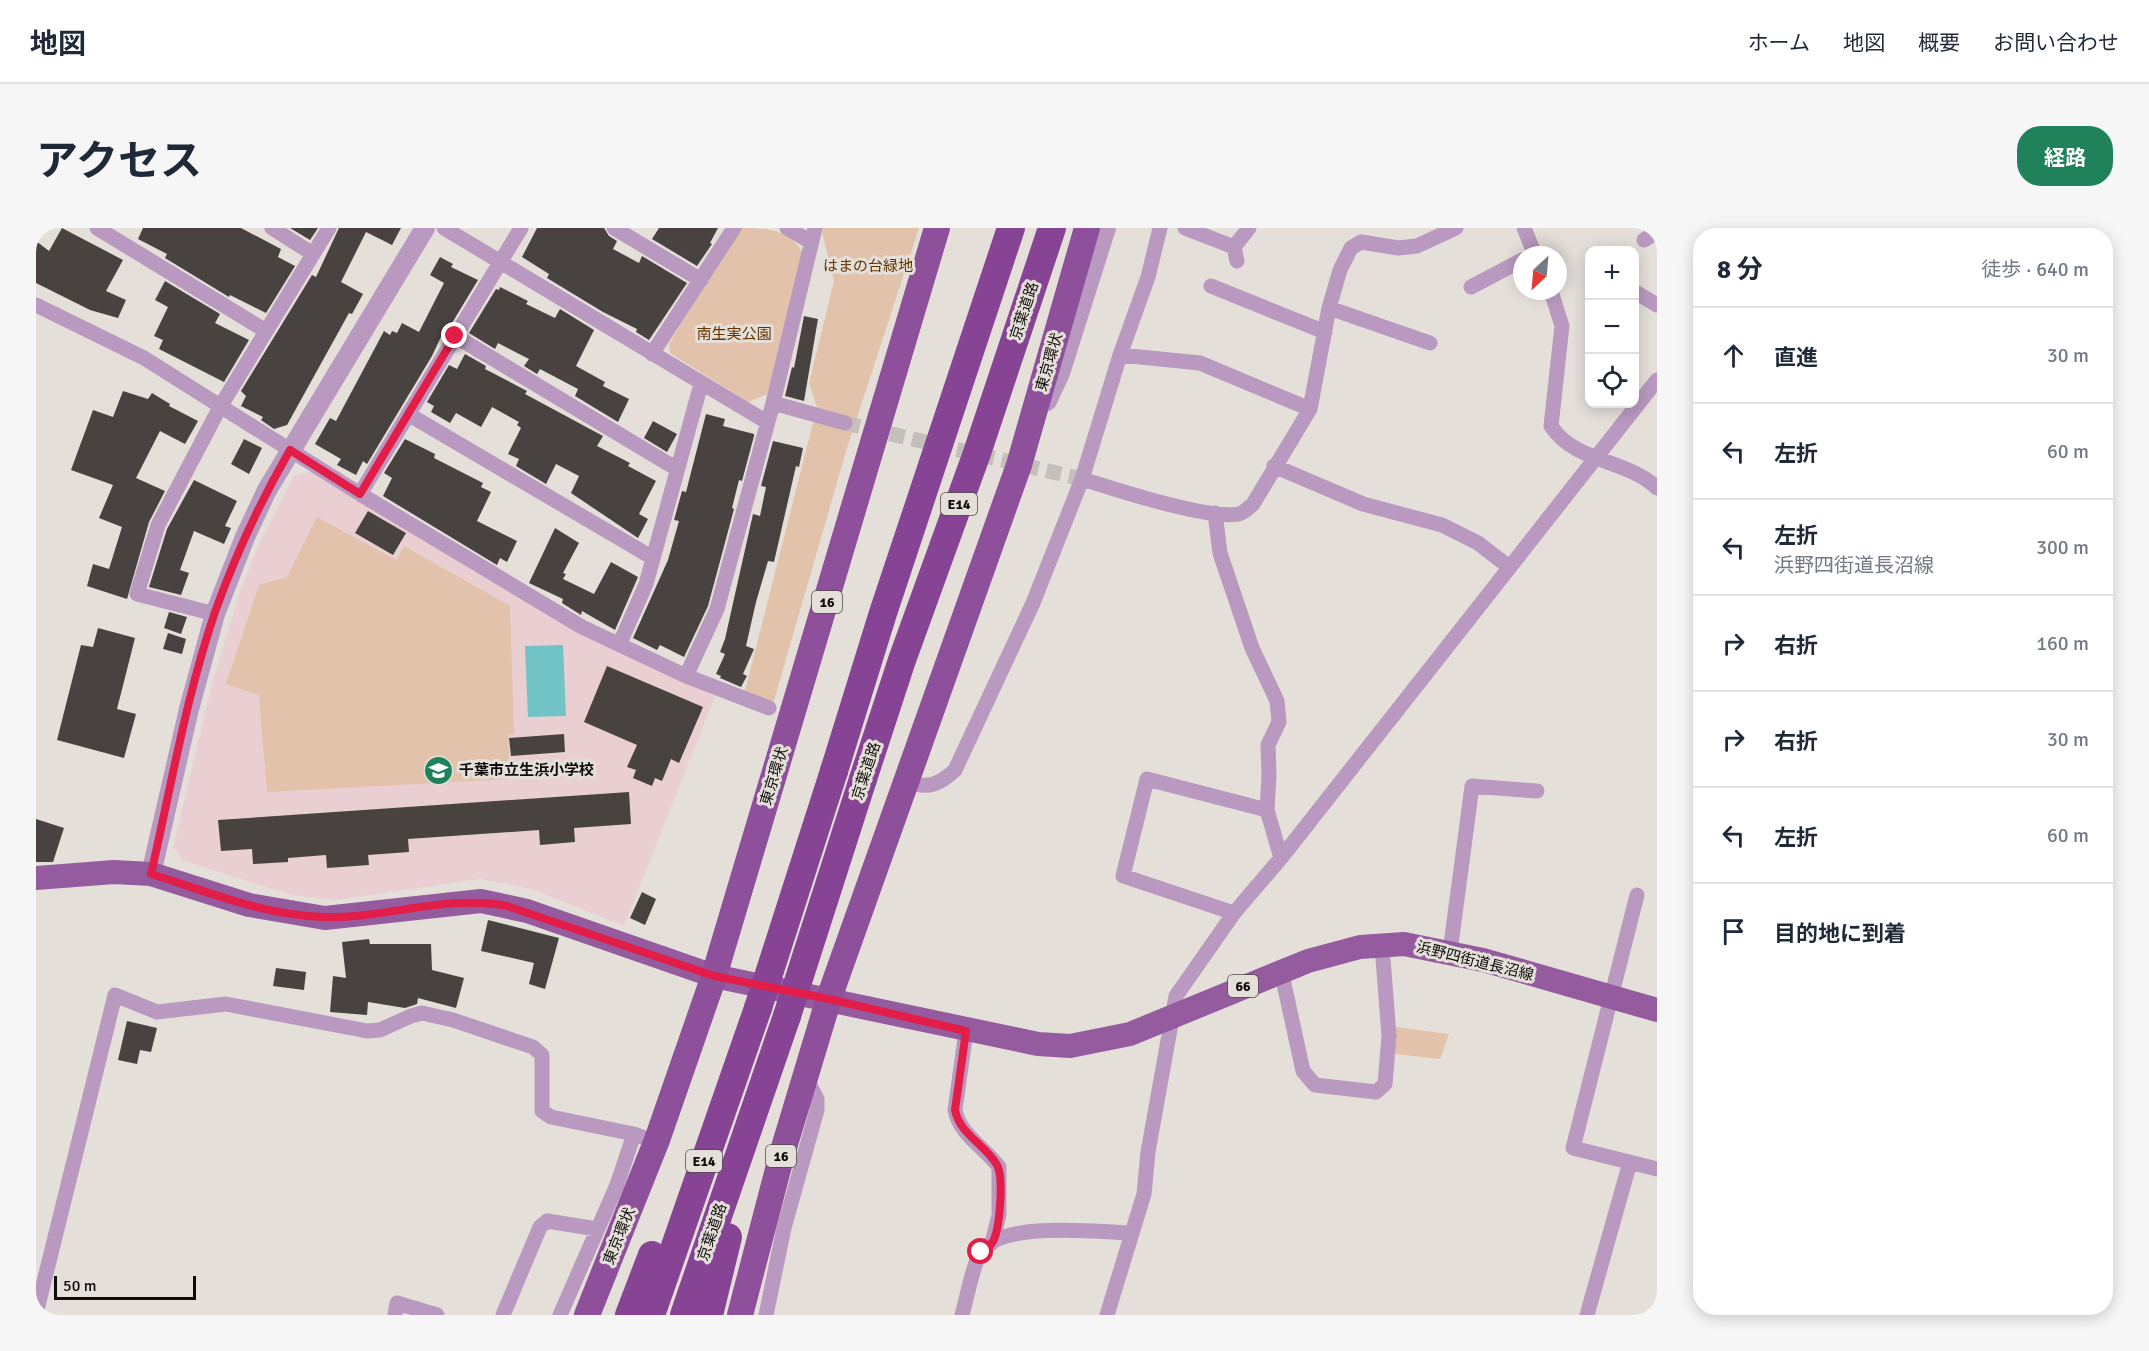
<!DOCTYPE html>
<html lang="ja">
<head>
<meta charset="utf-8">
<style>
  :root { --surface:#fff; --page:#f6f6f7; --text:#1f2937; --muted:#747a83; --line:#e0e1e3; --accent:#20825a }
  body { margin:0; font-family:Signika,"Noto Sans JP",sans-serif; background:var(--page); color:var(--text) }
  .controls { position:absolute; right:18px; top:18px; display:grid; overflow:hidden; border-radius:12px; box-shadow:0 3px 15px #0003 }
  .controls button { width:54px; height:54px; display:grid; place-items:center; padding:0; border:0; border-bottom:2px solid var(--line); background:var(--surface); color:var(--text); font:30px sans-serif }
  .compass { position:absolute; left:1477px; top:18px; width:54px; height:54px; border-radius:50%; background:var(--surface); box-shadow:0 3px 15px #0003; rotate:206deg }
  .scale { position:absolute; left:18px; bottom:15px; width:142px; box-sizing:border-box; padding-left:6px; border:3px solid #0e0c0a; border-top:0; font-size:16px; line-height:21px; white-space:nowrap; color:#0e0c0a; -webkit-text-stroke:4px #e5dfda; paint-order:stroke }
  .stop { position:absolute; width:18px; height:18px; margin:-14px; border:4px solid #e11d48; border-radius:50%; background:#fff }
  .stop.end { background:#e11d48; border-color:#fff; box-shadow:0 2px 6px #0008 }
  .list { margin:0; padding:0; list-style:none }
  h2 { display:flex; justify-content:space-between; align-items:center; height:78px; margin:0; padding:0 24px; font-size:26px }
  h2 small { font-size:20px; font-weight:400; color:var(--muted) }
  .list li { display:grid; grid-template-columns:39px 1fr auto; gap:18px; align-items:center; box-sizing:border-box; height:96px; padding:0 24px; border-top:2px solid var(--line) }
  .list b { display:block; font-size:22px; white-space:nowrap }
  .list p { margin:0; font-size:20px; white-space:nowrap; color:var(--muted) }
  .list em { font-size:20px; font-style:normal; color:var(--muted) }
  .icon { flex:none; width:33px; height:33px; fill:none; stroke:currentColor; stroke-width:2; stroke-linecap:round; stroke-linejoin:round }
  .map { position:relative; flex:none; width:1621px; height:1087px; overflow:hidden; border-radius:24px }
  header { display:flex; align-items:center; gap:36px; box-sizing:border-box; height:84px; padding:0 30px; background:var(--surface); border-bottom:2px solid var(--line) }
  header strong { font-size:28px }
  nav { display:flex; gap:33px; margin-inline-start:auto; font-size:21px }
  .intro { display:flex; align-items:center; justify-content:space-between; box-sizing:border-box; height:144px; padding:0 36px }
  h1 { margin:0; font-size:42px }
  .button { padding:15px 27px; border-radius:24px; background:var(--accent); color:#fff; font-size:21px; font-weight:700 }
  main { display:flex; gap:36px; padding:0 36px }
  aside { flex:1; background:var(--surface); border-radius:24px; box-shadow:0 3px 15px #0003 }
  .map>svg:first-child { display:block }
  .education { fill:#e9cfd2 }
  .green { fill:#e2c2aa }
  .water { fill:#71c3c5 }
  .building { fill:#484340 }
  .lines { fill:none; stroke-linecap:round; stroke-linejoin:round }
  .minor-tunnel { stroke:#c5bfbb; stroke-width:15; stroke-dasharray:15 8; stroke-linecap:butt }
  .minor { stroke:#b999bf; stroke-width:15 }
  .tertiary { stroke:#b999bf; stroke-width:20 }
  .primary { stroke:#945c9f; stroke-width:24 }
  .trunk { stroke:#8e509a; stroke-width:26 }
  .motorway { stroke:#874494; stroke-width:28 }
  .motorway-bridge { stroke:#874494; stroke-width:28 }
  .route { stroke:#e11d48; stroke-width:8 }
  .labels { text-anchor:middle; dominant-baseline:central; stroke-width:6; stroke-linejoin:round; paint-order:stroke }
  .shield { fill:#e5dfda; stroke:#4e4b48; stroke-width:1.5 }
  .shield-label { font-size:14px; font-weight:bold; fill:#0e0c0a }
  .park-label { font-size:15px; fill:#633400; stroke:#e5dfda }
  .street-label { font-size:15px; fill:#0e0c0a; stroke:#e5dfda }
  .poi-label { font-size:15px; font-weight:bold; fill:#0e0c0a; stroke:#e5dfda; text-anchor:start }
</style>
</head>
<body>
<header>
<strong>地図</strong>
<nav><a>ホーム</a><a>地図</a><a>概要</a><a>お問い合わせ</a></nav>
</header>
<div class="intro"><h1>アクセス</h1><a class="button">経路</a></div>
<main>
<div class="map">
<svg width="1621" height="1087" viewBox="0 0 1621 1087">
  <rect width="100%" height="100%" fill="#e5dfda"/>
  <path class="education" d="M 276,244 L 680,466 L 588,698 L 495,661 L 444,651 L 301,672 L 255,667 L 148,633 L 137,619 L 176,456 L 205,361 L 222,318 L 258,247 Z"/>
  <path class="green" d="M 702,0 C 731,0 752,0 768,26 L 734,165 L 712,174 L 634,125 L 633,116 Z
    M 785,0 L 883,0 L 811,220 L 737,476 L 709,463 L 781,179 L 773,155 L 798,53 Z
    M 281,289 L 360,332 L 368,318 L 474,378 L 478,506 L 472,507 L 474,551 L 231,564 L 223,467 L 190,456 L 223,357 L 251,349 Z
    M 1359,799 L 1413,806 L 1404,831 L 1359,826 Z"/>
  <path class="water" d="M 527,417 L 530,488 L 492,489 L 489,418 Z"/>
  <path class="building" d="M 26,0 L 87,32 L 70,63 L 90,72 L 82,90 L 54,82 L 0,55 L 0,13 L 13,23 Z
    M 107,0 L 205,0 L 245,21 L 242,29 L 259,38 L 230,85 L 194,67 L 193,69 L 129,30 L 131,26 L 102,11 Z
    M 254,0 L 282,0 L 274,12 Z
    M 303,0 L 365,0 L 356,17 L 330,4 L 305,54 L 327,66 L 316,86 L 313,85 L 251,197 L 238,201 L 225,192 L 227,189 L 205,178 L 210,168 L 205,163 L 276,47 L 280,49 Z
    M 501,0 L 568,0 L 573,8 L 581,13 L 577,21 L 603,35 L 606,28 L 651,55 L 613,112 L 600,104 L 601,101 L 567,84 L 511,50 L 513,46 L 486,29 Z
    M 623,0 L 682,0 L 674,15 L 676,16 L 661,38 L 616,11 Z
    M 404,29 L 417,36 L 415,39 L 442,52 L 413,100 L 410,98 L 396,128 L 331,236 L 327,233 L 320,247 L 301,237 L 305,231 L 279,216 L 294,190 L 300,193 L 348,103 L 354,107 L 356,103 L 361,105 L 366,95 L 383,104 L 408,55 L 394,47 Z
    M 129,53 L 184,86 L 179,95 L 213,112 L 188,154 L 123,121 L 127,112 L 118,108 L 132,79 L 119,72 Z
    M 464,59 L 492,73 L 490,76 L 519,90 L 524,81 L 558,102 L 540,138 L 569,154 L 567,158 L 593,171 L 582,194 L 539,168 L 542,161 L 504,141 L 501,146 L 488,138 L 493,131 L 462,115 L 459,121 L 433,105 L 460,61 L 463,62 Z
    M 768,88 L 782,91 L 768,173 L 749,168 L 756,139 L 758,140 Z
    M 429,126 L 450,138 L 449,141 L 491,163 L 489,166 L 567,208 L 561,218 L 594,235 L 592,238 L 620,253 L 603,286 L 612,291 L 602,310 L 535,265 L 543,248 L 520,236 L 510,256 L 480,238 L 483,231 L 472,226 L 485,200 L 481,197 L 483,194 L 456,179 L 445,199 L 420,185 L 414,195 L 395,184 L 398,178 L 391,174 L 413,137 L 421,141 Z
    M 87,163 L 112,171 L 116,165 L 134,176 L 133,178 L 162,193 L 149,216 L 124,203 L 100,250 L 129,263 L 113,294 L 91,371 L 51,358 L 57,336 L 73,341 L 86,299 L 63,290 L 77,257 L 35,242 L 57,182 L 77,189 Z
    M 670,186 L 689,191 L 687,198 L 718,206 L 718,208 L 706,253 L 703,252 L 696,280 L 698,281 L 672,378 L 648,429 L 624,417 L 621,422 L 597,410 L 632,332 L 643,293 L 638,292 L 646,263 L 650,264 Z
    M 617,193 L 641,206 L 631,224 L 608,210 Z
    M 208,211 L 226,220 L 213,246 L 195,236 Z
    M 369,211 L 399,226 L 398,230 L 447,255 L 445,259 L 455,264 L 441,293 L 481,313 L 471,334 L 464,330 L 461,337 L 347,268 L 356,250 L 348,245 Z
    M 737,213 L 767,220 L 763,239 L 760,238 L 738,334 L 732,333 L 720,374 L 710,418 L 718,421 L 707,446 L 711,448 L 705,459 L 684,450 L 685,448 L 680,446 L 689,426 L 684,424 L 689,411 L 717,286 L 724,288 L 730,259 L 725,258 Z
    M 158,252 L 201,273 L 189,298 L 195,300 L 188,316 L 158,303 L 144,342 L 153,345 L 145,367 L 113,359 L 131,301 Z
    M 332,283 L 370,305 L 357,327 L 319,305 Z
    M 519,300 L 543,315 L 527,345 L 530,346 L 527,351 L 558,366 L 575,334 L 602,349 L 579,402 L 546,383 L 545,387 L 526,375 L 527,371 L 493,355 Z
    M 133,384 L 151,389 L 145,406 L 128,400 Z
    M 62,400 L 99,410 L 81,481 L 100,486 L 88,530 L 21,512 L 45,417 L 57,419 Z
    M 132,405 L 150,411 L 146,426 L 127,421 Z
    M 571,438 L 667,479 L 643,535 L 635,531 L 626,553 L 619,550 L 616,558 L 597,550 L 600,542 L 591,539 L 601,517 L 548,494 Z
    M 528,506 L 529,524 L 475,528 L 473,510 Z
    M 593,564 L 595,596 L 538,600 L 539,614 L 504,617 L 503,602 L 372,611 L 373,624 L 332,627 L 333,637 L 291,640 L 290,627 L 252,630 L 252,634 L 217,636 L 216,621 L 185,623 L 182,592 Z
    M 0,591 L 28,600 L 17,634 L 0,634 Z
    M 606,664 L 620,671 L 609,697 L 594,690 Z
    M 452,692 L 523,710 L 509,761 L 493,756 L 498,735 L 445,723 Z
    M 333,711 L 334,716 L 395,716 L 396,742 L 428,750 L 420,780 L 382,770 L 381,776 L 369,780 L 332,774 L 331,787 L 294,784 L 297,748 L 310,750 L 306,714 Z
    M 240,740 L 270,744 L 268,762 L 237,758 Z
    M 91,793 L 121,800 L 115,824 L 104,822 L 101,836 L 82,832 Z"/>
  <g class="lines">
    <path class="minor-tunnel" d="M 809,195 L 1046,251"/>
    <path class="minor" d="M 61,0 L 230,103
      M 236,0 L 277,26
      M 408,0 L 731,194
      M 578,0 L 665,52
      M 751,0 L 775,14
      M 1149,0 L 1198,19 L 1201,33
      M 1488,0 L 1499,27
      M 1608,12 L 1621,4
      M 1198,19 L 1213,0
      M 1175,58 L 1289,104
      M 1435,59 L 1486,32
      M 1515,63 L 1526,98 L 1515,198 C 1539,235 1591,231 1621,260
      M 1601,65 L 1621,77
      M 0,77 L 108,130 L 324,266 L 546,399 L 650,448 L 733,480
      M 1293,80 L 1394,115
      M 419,108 L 641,241
      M 616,126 L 698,0
      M 1084,127 L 1164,135 L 1274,181
      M 737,175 L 809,195
      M 372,186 L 617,330
      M 1238,238 L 1327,276 L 1406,297 L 1442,315 L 1473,339
      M 1046,251 C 1079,261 1172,292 1202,286 C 1208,285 1212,280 1217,276 L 1274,181 L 1293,80 L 1304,42 L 1315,20 L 1325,14 L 1362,20 L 1381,18 L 1420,0
      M 324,266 L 485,0
      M 1179,285 L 1184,325 L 1216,420 L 1241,473 L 1243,494 L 1232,517 L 1233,547 L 1231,582
      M 179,386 L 101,366 L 122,297 L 184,179 L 293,0
      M 584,415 L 610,356 L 665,156
      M 650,448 L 681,381 L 737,175 L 779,0
      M 871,554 C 892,561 903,557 919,542 L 997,375 L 1046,251 L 1084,127 L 1112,49 L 1124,0
      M 1601,667 L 1537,920 L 1621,941
      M 1198,685 L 1087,648 L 1111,551 L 1231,582 L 1245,630
      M 1414,724 L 1436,558 L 1501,563
      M 1245,742 L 1267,843 L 1279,857 L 1340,864 L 1349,856 L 1353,808 L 1346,718
      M 930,803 L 919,882 C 923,906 949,920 963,939 L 963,987 L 956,1015
      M 0,1086 L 79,767 L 121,784 L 190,776 L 331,803 L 344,802 L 375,788 L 386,785 L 417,792 L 497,819 L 506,827 L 506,883 L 515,889 L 598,906
      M 359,1087 L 361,1075 L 401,1087
      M 467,1087 L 504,999 L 511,993 L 561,1001
      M 524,1087 L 581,957 L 598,906 L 606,909
      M 730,1087 L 748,1000 L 781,882 L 781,871 L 770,850
      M 926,1087 C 931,1070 936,1040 944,1025 C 964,992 1062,1004 1096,1005
      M 1071,1087 L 1108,966 L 1112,924 L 1140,768 L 1198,685 L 1245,630 L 1621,152
      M 1551,1087 L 1594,934"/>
    <path class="tertiary" d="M 1011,173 L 1024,145 L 1070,0
      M 115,646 L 153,481 L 179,386 L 209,309 L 231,262 L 389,0"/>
    <path class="primary" d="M 0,650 L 78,644 L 115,646 L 213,677 L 289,690 L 445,673 L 491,683 L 678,748 L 1002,816 L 1034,818 L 1094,806 L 1272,733 L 1324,719 L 1368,716 L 1447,732 L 1621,782"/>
    <path class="trunk" d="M 551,1087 L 621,912 L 678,748 L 901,0
      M 704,1087 L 746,926 L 793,770 L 983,237 L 1051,0"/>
    <path class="motorway" d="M 798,543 L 847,385 L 975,0
      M 827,551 L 866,432 L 941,225 L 1016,0
      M 593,1087 L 616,1027
      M 615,1087 L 722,780
      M 648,1087 L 751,788
      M 673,1087 L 692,1009"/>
    <path class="motorway-bridge" d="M 722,780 L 798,543
      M 751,788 L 827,551"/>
  </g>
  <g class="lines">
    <path class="route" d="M 419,108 L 324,266 L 254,222 C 224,274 199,328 179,384 C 150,469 135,559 115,646 C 170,663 229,688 288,689 C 350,691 409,666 471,678 L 678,748 L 793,771 L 930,803 L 919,882 C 924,907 949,916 961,937 C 968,949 964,1004 956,1015 C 954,1018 948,1021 945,1024"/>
  </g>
  <defs>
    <symbol id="school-disc" viewBox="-11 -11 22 22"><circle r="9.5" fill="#20825a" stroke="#e5dfda"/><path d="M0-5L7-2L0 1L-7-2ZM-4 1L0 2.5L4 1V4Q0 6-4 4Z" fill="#fff"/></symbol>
  </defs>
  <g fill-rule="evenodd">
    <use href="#school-disc" x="386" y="526" width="33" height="33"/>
  </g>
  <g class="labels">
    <g class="shield">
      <rect x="905" y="265" width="36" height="22" rx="4.5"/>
      <rect x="776" y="363" width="30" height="22" rx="4.5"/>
      <rect x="1192" y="747" width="30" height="22" rx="4.5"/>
      <rect x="730" y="917" width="30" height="22" rx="4.5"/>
      <rect x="650" y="922" width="36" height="22" rx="4.5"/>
    </g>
    <g class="shield-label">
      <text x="923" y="276">E14</text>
      <text x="791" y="374">16</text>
      <text x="1207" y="758">66</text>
      <text x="745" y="928">16</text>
      <text x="668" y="933">E14</text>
    </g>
    <g class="park-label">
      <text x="832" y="38">はまの台緑地</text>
      <text x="698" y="106">南生実公園</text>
    </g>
    <g class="street-label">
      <text transform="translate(988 83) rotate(-72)">京葉道路</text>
      <text transform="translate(1013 134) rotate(-74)">東京環状</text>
      <text transform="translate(830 543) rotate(-72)">京葉道路</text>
      <text transform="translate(738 548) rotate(-73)">東京環状</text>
      <text transform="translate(1439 733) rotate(14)">浜野四街道長沼線</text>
      <text transform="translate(676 1004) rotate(-71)">京葉道路</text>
      <text transform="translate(583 1008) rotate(-68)">東京環状</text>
    </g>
    <g class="poi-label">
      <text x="423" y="542">千葉市立生浜小学校</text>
    </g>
  </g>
</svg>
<div class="controls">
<button>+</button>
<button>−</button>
<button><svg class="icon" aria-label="locate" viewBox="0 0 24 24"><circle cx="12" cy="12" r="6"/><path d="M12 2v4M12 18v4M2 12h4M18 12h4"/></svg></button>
</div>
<svg class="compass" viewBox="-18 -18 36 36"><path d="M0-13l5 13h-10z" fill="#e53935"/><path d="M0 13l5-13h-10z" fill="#747a83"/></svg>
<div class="scale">50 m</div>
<div class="stop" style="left:945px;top:1024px"></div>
<div class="stop end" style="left:419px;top:108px"></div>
</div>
<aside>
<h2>8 分<small>徒歩 · 640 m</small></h2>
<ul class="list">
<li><svg class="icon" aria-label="ahead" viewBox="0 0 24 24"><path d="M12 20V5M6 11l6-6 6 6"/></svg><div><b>直進</b></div><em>30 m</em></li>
<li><svg class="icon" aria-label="left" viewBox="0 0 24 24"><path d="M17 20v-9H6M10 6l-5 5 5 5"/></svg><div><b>左折</b></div><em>60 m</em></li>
<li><svg class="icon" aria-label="left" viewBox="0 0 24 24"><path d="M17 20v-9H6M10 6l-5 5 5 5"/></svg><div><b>左折</b><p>浜野四街道長沼線</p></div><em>300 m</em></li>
<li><svg class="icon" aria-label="right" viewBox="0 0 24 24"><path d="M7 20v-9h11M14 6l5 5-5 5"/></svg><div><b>右折</b></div><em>160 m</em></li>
<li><svg class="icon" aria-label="right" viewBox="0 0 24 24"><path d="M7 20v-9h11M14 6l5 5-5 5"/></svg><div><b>右折</b></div><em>30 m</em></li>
<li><svg class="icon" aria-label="left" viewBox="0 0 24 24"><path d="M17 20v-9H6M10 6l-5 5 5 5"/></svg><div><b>左折</b></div><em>60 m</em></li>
<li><svg class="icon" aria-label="arrive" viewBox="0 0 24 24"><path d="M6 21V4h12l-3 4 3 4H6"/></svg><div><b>目的地に到着</b></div></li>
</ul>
</aside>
</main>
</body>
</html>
